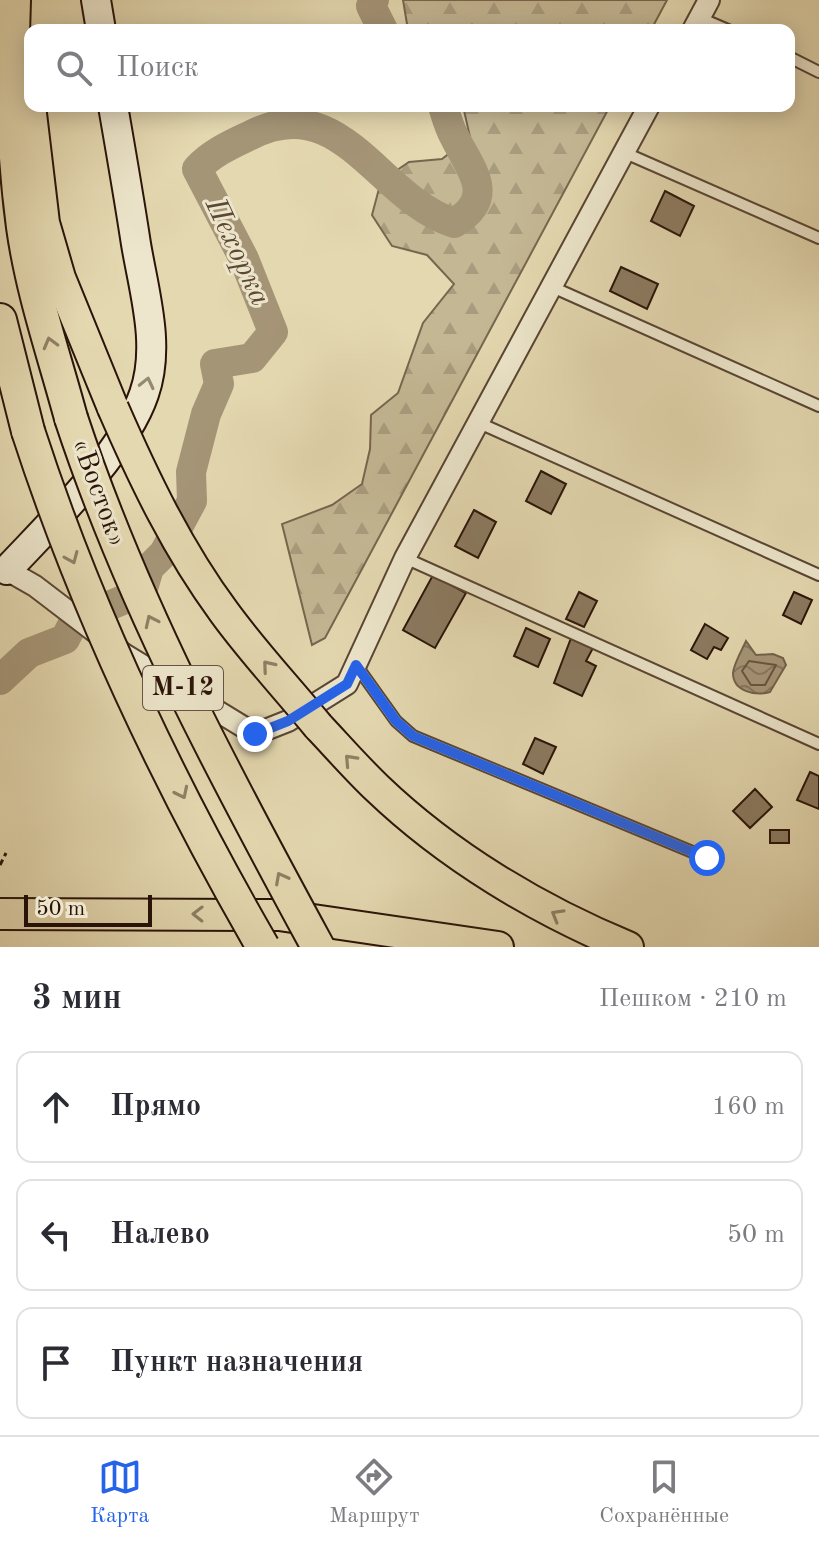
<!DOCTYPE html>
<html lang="ru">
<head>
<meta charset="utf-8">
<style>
  :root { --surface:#fff; --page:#f2f2f3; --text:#2b2b33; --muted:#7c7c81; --line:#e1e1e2; --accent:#2563eb }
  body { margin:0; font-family:"Old Standard TT",serif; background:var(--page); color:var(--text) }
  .scale { position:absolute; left:24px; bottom:20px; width:128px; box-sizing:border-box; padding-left:8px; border:4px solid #2a1409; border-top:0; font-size:22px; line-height:28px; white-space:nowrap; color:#2a1409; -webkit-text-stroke:6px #ede6cc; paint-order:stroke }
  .stop { position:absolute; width:24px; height:24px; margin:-18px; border:6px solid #2563eb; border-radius:50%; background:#fff }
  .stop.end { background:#2563eb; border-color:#fff; box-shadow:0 2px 8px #0008 }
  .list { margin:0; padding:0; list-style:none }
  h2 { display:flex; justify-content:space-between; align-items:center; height:104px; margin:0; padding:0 32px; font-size:34px }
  h2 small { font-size:26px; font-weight:400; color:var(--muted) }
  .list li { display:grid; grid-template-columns:52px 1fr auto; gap:24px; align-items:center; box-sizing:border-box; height:112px; margin:0 16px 16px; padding:0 16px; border:2px solid var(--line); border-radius:16px }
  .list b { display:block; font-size:30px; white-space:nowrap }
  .list em { font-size:26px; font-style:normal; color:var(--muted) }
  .icon { flex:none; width:44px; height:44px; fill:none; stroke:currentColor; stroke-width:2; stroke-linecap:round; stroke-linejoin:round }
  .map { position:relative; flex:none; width:819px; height:947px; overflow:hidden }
  .search { position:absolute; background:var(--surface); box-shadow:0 4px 20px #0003; left:24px; right:24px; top:24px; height:88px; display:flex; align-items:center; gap:20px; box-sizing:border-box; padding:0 28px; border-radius:16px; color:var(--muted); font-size:30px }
  .sheet { height:488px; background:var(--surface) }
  nav { display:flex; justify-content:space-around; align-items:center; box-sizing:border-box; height:112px; border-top:2px solid var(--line); background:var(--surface); font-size:22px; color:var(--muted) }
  nav a { display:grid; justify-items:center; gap:4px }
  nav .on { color:var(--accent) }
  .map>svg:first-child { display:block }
  .forest { fill:url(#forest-firs); stroke:#77664e; stroke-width:2 }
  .water { fill:url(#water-waves); stroke:#74614b; stroke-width:2 }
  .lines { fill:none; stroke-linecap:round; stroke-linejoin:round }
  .shore { stroke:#685440; stroke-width:2 }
  .river { stroke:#a59577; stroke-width:30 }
  .building { fill:#8b7a60; stroke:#2a1409; stroke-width:2 }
  .service-casing { stroke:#584533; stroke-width:14 }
  .minor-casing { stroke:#584533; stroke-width:24 }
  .secondary-casing { stroke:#2a1409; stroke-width:32 }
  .primary-casing { stroke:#2a1409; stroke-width:34 }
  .trunk-casing { stroke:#2a1409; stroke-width:36 }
  .path { stroke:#2a1409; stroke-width:3; stroke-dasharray:6 4; stroke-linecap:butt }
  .service { stroke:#ede6cc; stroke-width:10 }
  .minor { stroke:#ede6cc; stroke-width:20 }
  .secondary { stroke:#ede6cc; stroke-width:28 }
  .primary { stroke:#e4d8b0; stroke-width:30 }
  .trunk { stroke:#e4d8b0; stroke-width:32 }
  .primary-bridge-casing { stroke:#2a1409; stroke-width:34; stroke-linecap:butt }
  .trunk-bridge-casing { stroke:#2a1409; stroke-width:36; stroke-linecap:butt }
  .primary-bridge { stroke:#e4d8b0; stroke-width:30 }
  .trunk-bridge { stroke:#e4d8b0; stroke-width:32 }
  .oneway { stroke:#908065 }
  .oneway2 { stroke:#958874 }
  .route { stroke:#2563eb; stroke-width:10 }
  .labels { text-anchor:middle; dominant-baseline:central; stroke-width:6; stroke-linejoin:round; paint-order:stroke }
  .shield { fill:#ede6cc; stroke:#645344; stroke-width:2 }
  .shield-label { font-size:26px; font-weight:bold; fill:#2a1409 }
  .street-label { font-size:28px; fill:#2a1409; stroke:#ede6cc }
  .water-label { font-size:30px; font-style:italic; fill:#5b4835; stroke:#ede6cc }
</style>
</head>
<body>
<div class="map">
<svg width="819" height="947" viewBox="0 0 819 947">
  <defs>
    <pattern id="forest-firs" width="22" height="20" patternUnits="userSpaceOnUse" patternTransform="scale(2)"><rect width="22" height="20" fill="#c4b794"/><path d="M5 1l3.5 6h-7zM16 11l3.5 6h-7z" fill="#a99c7e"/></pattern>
    <pattern id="water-waves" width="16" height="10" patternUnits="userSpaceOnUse" patternTransform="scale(2)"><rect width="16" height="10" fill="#a59577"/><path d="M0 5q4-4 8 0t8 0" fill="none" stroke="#877860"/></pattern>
  </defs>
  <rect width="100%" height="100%" fill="#e4d8b0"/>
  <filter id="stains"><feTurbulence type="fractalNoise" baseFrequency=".0025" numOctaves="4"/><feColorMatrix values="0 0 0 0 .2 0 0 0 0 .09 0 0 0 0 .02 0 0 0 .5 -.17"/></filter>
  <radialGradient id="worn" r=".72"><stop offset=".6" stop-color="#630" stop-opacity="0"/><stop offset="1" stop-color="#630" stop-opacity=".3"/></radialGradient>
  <path class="forest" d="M 403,0 L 667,0 L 651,30 L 408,30 Z
    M 463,106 L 610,106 L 325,638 L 312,645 L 282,524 L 332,505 L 362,484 L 370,449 L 371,415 L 398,393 L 423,323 L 454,284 L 427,255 L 392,246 L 372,215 L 381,181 L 409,162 L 442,159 L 470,137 Z"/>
  <path class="water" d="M 746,641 L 756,655 L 773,654 L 783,658 L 786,665 L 770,692 C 756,696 733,692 733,673 C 734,663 742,650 746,641 Z"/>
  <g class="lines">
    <path class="shore" d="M 749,661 L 776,665 L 765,685 L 751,685 L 742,671 Z"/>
    <path class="river" d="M 374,0 L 371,6 L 383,30
      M 0,680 L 29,653 L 65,639 L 75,620 L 142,592 L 149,568 L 164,553 L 192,501 L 191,472 L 206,414 L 219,384 L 215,364 L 252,358 L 273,332 L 244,259 L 197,169 C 212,153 230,145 249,136 C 341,87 378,199 454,223 C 498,197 470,169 454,136 C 449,127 446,116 443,106"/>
  </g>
  <path class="building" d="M 665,191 L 694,206 L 680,236 L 651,221 Z
    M 621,267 L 658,284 L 647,309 L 610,291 Z
    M 541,471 L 566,484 L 551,514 L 526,501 Z
    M 474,510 L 496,522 L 478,558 L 455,546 Z
    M 433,575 L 466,593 L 435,648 L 403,630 Z
    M 579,592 L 597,601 L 584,627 L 566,619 Z
    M 794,592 L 812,600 L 801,624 L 783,615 Z
    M 705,624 L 728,638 L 721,650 L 714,647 L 707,659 L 691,650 Z
    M 526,628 L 550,639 L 538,667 L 514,656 Z
    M 571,638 L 593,648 L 586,661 L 596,666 L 582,696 L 554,683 Z
    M 535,738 L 556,747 L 543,774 L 523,764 Z
    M 810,772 L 819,776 L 819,809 L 797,800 Z
    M 755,789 L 772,807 L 750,828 L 733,811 Z
    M 770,830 L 789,830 L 789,843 L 770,843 Z"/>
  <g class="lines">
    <defs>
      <path id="service" d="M 700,18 L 728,30
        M 789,57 L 819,72
        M 623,152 L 819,238
        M 550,286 L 819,406
        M 477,422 L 819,575
        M 405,558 L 819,744
        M 356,665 L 396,721 L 413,736 L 707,858"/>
      <path id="minor" d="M 693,30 L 709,0
        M 7,570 L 35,586 L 124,654 L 255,734 L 288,721 L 347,684 L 405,558 L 649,106"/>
      <path id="secondary" d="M 96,0 L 101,30
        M 7,570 C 49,525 124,453 144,394 C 161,346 144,292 136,244 C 129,198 121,152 113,106"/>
      <path id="primary" d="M 27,80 L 44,223 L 60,278 L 113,408
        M 318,726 C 337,746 356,768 377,788 C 448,856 538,910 628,947
        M 0,914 L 279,915 L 498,947"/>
      <path id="trunk" d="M 14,0 C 11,76 13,152 23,227 C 32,292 54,355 71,418
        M 0,320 L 28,431"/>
    </defs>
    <use href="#service" class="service-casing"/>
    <use href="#minor" class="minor-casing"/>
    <use href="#secondary" class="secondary-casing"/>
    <use href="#primary" class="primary-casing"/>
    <use href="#trunk" class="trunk-casing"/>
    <path class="path" d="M 0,865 L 6,853"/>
    <use href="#service" class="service"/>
    <use href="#minor" class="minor"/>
    <use href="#secondary" class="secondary"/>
    <use href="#primary" class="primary"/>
    <use href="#trunk" class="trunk"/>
    <defs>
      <path id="primary-bridge" d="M 113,408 C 144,479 178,550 224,612 C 253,652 287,688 318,726"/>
      <path id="trunk-bridge" d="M 71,418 C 132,603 225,776 318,947
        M 28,431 C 86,610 169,784 263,947"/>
    </defs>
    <use href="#primary-bridge" class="primary-bridge-casing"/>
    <use href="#trunk-bridge" class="trunk-bridge-casing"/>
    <use href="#primary-bridge" class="primary-bridge"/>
    <use href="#trunk-bridge" class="trunk-bridge"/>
  </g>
  <defs><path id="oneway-chevron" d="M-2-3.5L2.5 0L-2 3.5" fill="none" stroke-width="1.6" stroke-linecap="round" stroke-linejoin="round" transform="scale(2)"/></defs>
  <g class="oneway">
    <use href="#oneway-chevron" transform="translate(50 343) rotate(-105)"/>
    <use href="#oneway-chevron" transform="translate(72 558) rotate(67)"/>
    <use href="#oneway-chevron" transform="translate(151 621) rotate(-115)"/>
    <use href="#oneway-chevron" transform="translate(268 666) rotate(-130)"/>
    <use href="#oneway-chevron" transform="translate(350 760) rotate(-133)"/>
    <use href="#oneway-chevron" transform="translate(182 793) rotate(64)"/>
    <use href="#oneway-chevron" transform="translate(281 878) rotate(-118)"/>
    <use href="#oneway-chevron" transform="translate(198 914) rotate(-179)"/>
    <use href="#oneway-chevron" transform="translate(557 915) rotate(-150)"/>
  </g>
  <use class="oneway2" href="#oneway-chevron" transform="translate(147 383) rotate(-77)"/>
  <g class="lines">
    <path class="route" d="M 255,734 L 288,721 L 347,684 L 356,665 L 396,721 L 413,736 L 707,858"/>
  </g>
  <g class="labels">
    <rect class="shield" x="143" y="666" width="80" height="44" rx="6"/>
    <g class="shield-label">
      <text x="183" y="688">М-12</text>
    </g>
    <g class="street-label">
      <text transform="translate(98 493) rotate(70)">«Восток»</text>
    </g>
    <g class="water-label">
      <text transform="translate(237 252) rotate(65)">Пехорка</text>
    </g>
  </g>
  <rect width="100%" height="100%" filter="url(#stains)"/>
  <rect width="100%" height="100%" fill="url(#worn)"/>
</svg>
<div class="scale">50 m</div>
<div class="stop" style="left:707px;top:858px"></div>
<div class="stop end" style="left:255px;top:734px"></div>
<div class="search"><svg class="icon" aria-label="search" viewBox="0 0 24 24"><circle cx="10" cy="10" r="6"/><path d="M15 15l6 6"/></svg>Поиск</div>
</div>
<section class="sheet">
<h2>3 мин<small>Пешком · 210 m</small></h2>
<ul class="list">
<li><svg class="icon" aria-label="ahead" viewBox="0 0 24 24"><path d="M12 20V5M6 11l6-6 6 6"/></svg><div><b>Прямо</b></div><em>160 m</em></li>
<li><svg class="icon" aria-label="left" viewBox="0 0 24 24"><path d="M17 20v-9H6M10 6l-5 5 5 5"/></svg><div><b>Налево</b></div><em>50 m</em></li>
<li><svg class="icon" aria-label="arrive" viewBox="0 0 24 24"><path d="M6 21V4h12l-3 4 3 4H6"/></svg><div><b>Пункт назначения</b></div></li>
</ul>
</section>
<nav>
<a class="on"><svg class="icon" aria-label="map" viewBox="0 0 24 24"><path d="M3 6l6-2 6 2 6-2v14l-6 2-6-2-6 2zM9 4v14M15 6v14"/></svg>Карта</a>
<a><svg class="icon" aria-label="directions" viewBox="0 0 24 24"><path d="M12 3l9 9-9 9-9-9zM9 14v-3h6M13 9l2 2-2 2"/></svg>Маршрут</a>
<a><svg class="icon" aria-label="saved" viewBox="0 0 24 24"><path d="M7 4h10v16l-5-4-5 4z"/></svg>Сохранённые</a>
</nav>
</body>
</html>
